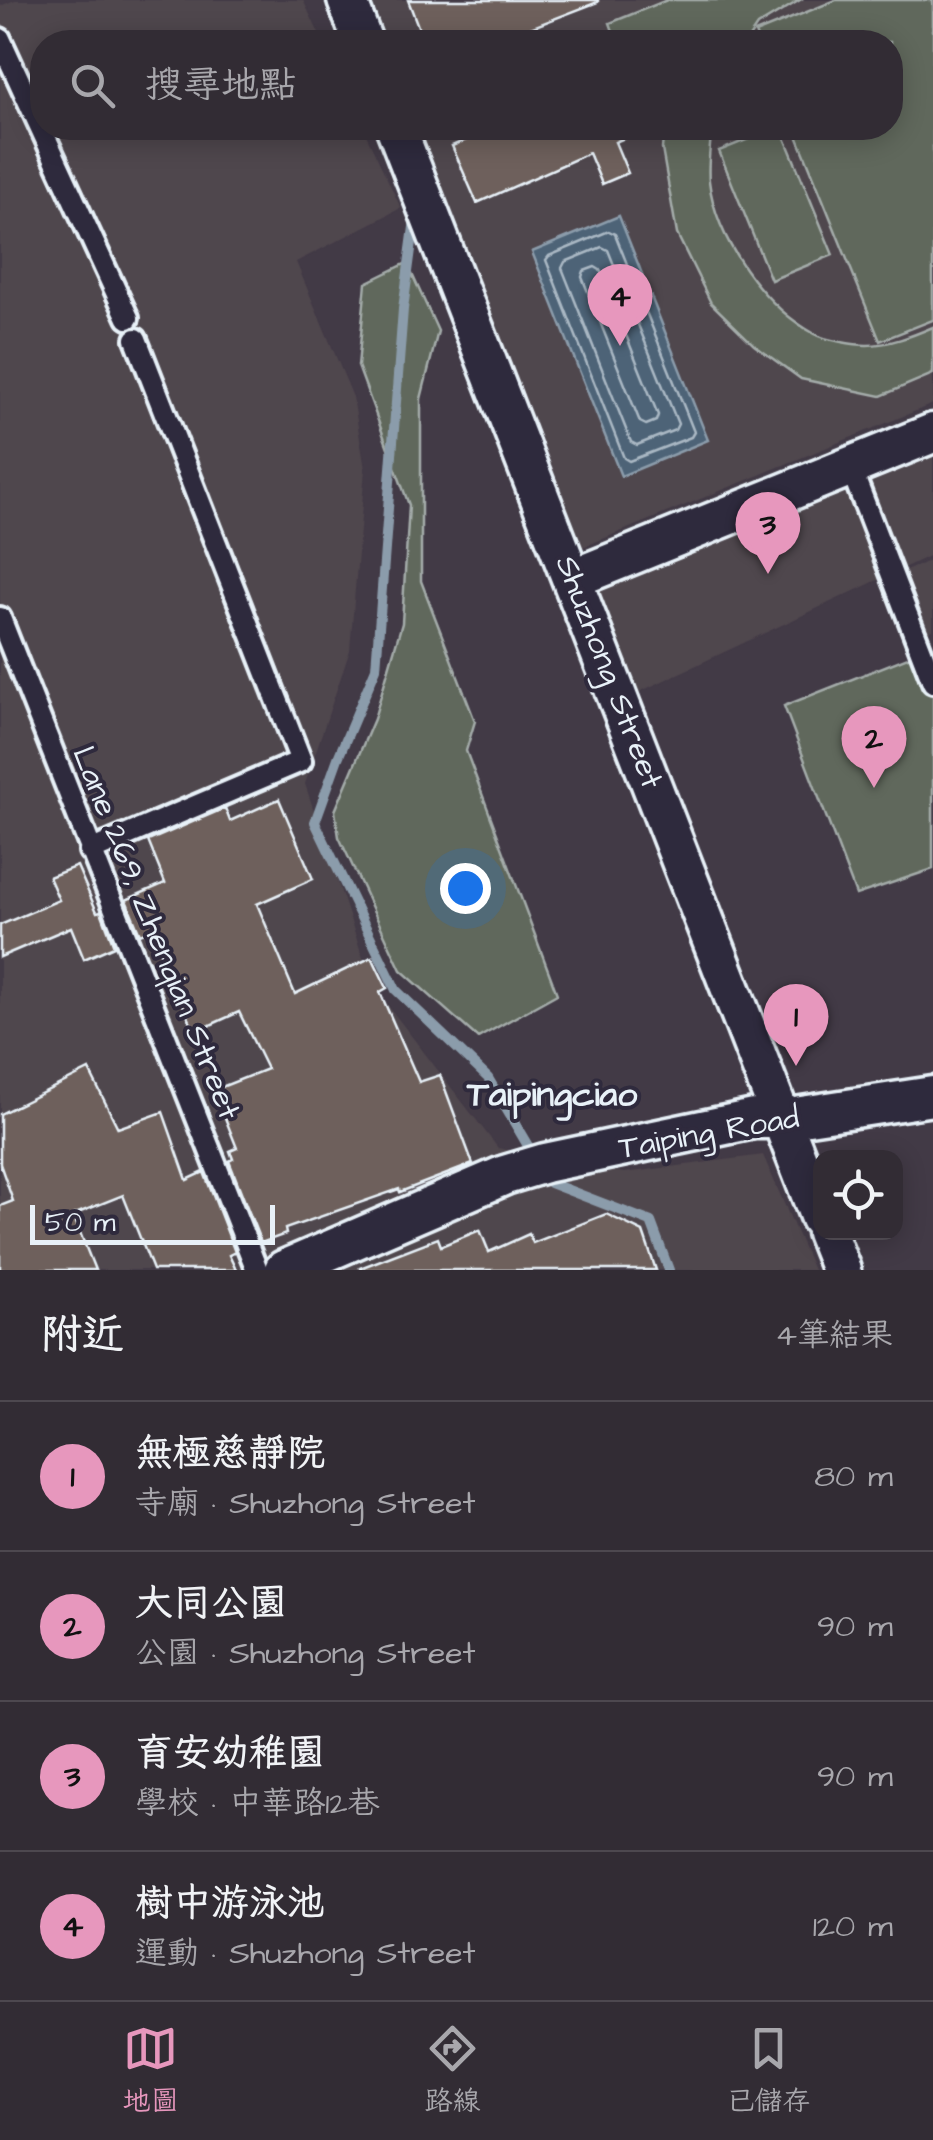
<!DOCTYPE html>
<html lang="zh-TW">
<head>
<meta charset="utf-8">
<style>
  :root { --surface:#322c34; --page:#3a343c; --text:#f1f3f6; --muted:#a8a7ac; --line:#4d484f; --accent:#e797bd }
  body { margin:0; font-family:"Architects Daughter","LXGW WenKai TC",sans-serif; background:var(--page); color:var(--text) }
  .controls { position:absolute; right:30px; bottom:30px; display:grid; overflow:hidden; border-radius:20px; box-shadow:0 5px 25px #0003 }
  .controls button { width:90px; height:90px; display:grid; place-items:center; padding:0; border:0; border-bottom:2px solid var(--line); background:var(--surface); color:var(--text); font:50px sans-serif }
  .scale { position:absolute; left:30px; bottom:25px; width:245px; box-sizing:border-box; padding-left:10px; border:5px solid #e8f1f8; border-top:0; font-size:28px; line-height:35px; white-space:nowrap; color:#e8f1f8; -webkit-text-stroke:8px #2f2a3d; paint-order:stroke }
  .you { position:absolute; left:465px; top:888px; width:35px; height:35px; margin:-25px; border:8px solid #fff; border-radius:50%; background:#1a73e8; box-shadow:0 0 0 15px #1a73e833 }
  .badge { display:grid; place-items:center; width:65px; height:65px; border-radius:50%; background:var(--accent); color:#111; font-size:32px; font-weight:700 }
  .pin { position:absolute; translate:-50% -82px; filter:drop-shadow(0 2px 5px #0008) }
  .pin::after { content:''; position:absolute; top:52px; width:35px; height:30px; background:inherit; clip-path:polygon(0 0,100% 0,50% 100%) }
  .list { margin:0; padding:0; list-style:none }
  h2 { display:flex; justify-content:space-between; align-items:center; height:130px; margin:0; padding:0 40px; font-size:42px }
  h2 small { font-size:32px; font-weight:400; color:var(--muted) }
  .list li { display:grid; grid-template-columns:65px 1fr auto; gap:30px; align-items:center; box-sizing:border-box; height:150px; padding:0 40px; border-top:2px solid var(--line) }
  .list b { display:block; font-size:38px; white-space:nowrap }
  .list p { margin:0; font-size:32px; white-space:nowrap; color:var(--muted) }
  .list em { font-size:32px; font-style:normal; color:var(--muted) }
  .icon { flex:none; width:55px; height:55px; fill:none; stroke:currentColor; stroke-width:2; stroke-linecap:round; stroke-linejoin:round }
  .map { position:relative; flex:none; width:933px; height:1270px; overflow:hidden }
  .search { position:absolute; background:var(--surface); box-shadow:0 5px 25px #0003; left:30px; right:30px; top:30px; height:110px; display:flex; align-items:center; gap:25px; box-sizing:border-box; padding:0 35px; border-radius:40px; color:var(--muted); font-size:38px }
  .sheet { height:730px; background:var(--surface) }
  nav { display:flex; justify-content:space-around; align-items:center; box-sizing:border-box; height:140px; border-top:2px solid var(--line); background:var(--surface); font-size:28px; color:var(--muted) }
  nav a { display:grid; justify-items:center; gap:5px }
  nav .on { color:var(--accent) }
  .map>svg:first-child { display:block }
  .built { fill:#4f464d }
  .green { fill:#60685b; stroke:#a4acaa; stroke-width:2.5 }
  .water { fill:#4d6377; stroke:#8b9cab; stroke-width:2.5 }
  .lines { fill:none; stroke-linecap:round; stroke-linejoin:round }
  .shore { stroke:#aab8c4; stroke-width:2.5 }
  .stream { stroke:#8b9cab; stroke-width:10 }
  .building { fill:#6e615c; stroke:#e8f1f8; stroke-width:2.5 }
  .lane-casing { stroke:#e8f1f8; stroke-width:28 }
  .street-casing { stroke:#e8f1f8; stroke-width:45 }
  .lane { stroke:#2f2a3d; stroke-width:20 }
  .street { stroke:#2f2a3d; stroke-width:38 }
  .labels { text-anchor:middle; dominant-baseline:central; stroke-width:8; stroke-linejoin:round; paint-order:stroke }
  .street-label { font-size:32px; fill:#e8f1f8; stroke:#2f2a3d }
  .neighbourhood-label { font-size:35px; font-weight:bold; fill:#e8f1f8; stroke:#2f2a3d }
</style>
</head>
<body>
<div class="map">
<svg width="933" height="1270" viewBox="0 0 933 1270">
  <rect width="100%" height="100%" fill="#423a46"/>
  <filter id="ink" filterUnits="userSpaceOnUse"><feTurbulence type="fractalNoise" baseFrequency=".01" numOctaves="2"/><feDisplacementMap in="SourceGraphic" scale="20" xChannelSelector="R" yChannelSelector="G"/><feConvolveMatrix kernelMatrix="1 2 1 2 8 2 1 2 1" color-interpolation-filters="sRGB"/></filter>
  <g filter="url(#ink)">
    <path class="built" d="M 15,0 L 303,0 L 323,42 L 42,42 L 42,128 L 363,128 L 401,208 L 296,262 L 353,397 L 365,469 L 350,650 L 305,784 L 372,985 L 498,1148 L 624,1173 L 763,1155 L 813,1270 L 0,1270 L 0,6 Z
      M 365,0 L 933,0 L 933,404 L 583,547 L 419,128 L 890,128 L 890,42 L 383,42 Z
      M 933,455 L 933,554 L 637,693 L 596,593 Z
      M 933,559 L 933,630 L 924,633 L 901,573 Z"/>
    <path class="green" d="M 667,0 L 800,0 L 757,26 L 746,42 L 617,42 L 610,23 Z
      M 836,0 L 933,0 L 933,320 L 880,341 L 794,128 L 890,128 L 890,42 L 759,42 L 755,33 Z
      M 664,128 L 711,128 C 711,145 707,164 709,181 C 716,239 763,306 815,334 C 825,340 855,345 867,345 C 889,345 912,336 933,327 L 933,374 L 881,396 L 801,379 L 754,345 L 711,303 L 677,234 L 662,149 Z
      M 776,128 L 781,128 L 833,255 L 771,280 L 719,151 Z
      M 407,263 L 438,331 L 421,399 L 421,581 L 475,721 L 466,751 L 557,994 L 478,1038 L 401,970 L 339,837 L 335,811 L 374,719 L 402,623 L 409,505 L 358,366 L 366,283 Z
      M 933,647 L 933,869 L 856,895 L 784,706 Z"/>
    <path class="water" d="M 619,216 L 708,440 L 621,476 L 532,252 Z"/>
    <g class="lines">
      <path class="shore" d="M 609,231 L 615,234 L 694,432 L 691,437 L 629,461 L 624,458 L 546,260 L 549,256 Z
        M 602,247 L 608,250 L 678,424 L 675,430 L 637,445 L 631,442 L 562,268 L 565,262 Z
        M 595,267 L 600,270 L 658,415 L 656,421 L 646,425 L 640,422 L 582,277 L 584,271 Z"/>
      <path class="stream" d="M 416,212 L 403,309 L 376,668 L 338,758 L 315,822 L 396,990 L 488,1078 L 534,1156
        M 542,1171 L 550,1183 L 651,1222 L 669,1270"/>
    </g>
    <path class="building" d="M 408,0 L 598,0 L 598,2 L 494,42 L 424,42 Z
      M 494,128 L 648,128 L 615,142 L 628,173 L 602,184 L 589,153 L 477,203 L 452,146 Z
      M 279,799 L 313,879 L 257,904 L 295,994 L 372,957 L 387,988 L 380,992 L 419,1082 L 440,1075 L 473,1164 L 400,1192 L 399,1189 L 285,1229 L 286,1234 L 261,1243 L 229,1161 L 233,1159 L 230,1151 L 237,1148 L 214,1090 L 267,1069 L 239,1012 L 195,1032 L 150,930 L 140,934 L 126,900 L 165,883 L 148,841 L 225,808 L 230,821 Z
      M 77,866 L 97,912 L 101,911 L 114,946 L 84,959 L 71,927 L 0,957 L 0,925 L 59,900 L 49,877 Z
      M 89,1070 L 118,1128 L 163,1112 L 187,1180 L 204,1172 L 235,1252 L 229,1255 L 236,1270 L 153,1270 L 123,1195 L 73,1215 L 95,1270 L 0,1270 L 0,1206 L 13,1201 L 0,1164 L 0,1114 Z
      M 606,1214 L 643,1232 L 656,1270 L 361,1270 L 360,1268 L 438,1238 L 441,1246 L 480,1230 L 489,1252 L 529,1234 L 533,1243 Z"/>
    <g class="lines">
      <defs>
        <path id="lane" d="M 0,39 L 128,318
          M 850,466 L 933,682
          M 0,618 L 257,1270
          M 90,851 L 301,761 L 136,339"/>
        <path id="street" d="M 347,0 L 363,42
          M 396,128 L 820,1218
          M 572,579 L 933,433
          M 826,1232 L 841,1270
          M 284,1270 L 505,1175 L 545,1163 L 754,1119 L 782,1119 L 933,1096"/>
      </defs>
      <use href="#lane" class="lane-casing"/>
      <use href="#street" class="street-casing"/>
      <use href="#lane" class="lane"/>
      <use href="#street" class="street"/>
    </g>
  </g>
  <g class="labels">
    <g class="street-label">
      <text transform="translate(609 672) rotate(69)">Shuzhong Street</text>
      <text transform="translate(156 933) rotate(68)">Lane 269, Zhenqian Street</text>
      <text transform="translate(709 1133) rotate(-10)">Taiping Road</text>
    </g>
    <g class="neighbourhood-label">
      <text x="552" y="1094">Taipingciao</text>
    </g>
  </g>
</svg>
<div class="controls">
<button><svg class="icon" aria-label="locate" viewBox="0 0 24 24"><circle cx="12" cy="12" r="6"/><path d="M12 2v4M12 18v4M2 12h4M18 12h4"/></svg></button>
</div>
<div class="scale">50 m</div>
<div class="you"></div>
<div class="pin badge" style="left:796px;top:1066px">1</div>
<div class="pin badge" style="left:874px;top:788px">2</div>
<div class="pin badge" style="left:768px;top:574px">3</div>
<div class="pin badge" style="left:620px;top:346px">4</div>
<div class="search"><svg class="icon" aria-label="search" viewBox="0 0 24 24"><circle cx="10" cy="10" r="6"/><path d="M15 15l6 6"/></svg>搜尋地點</div>
</div>
<section class="sheet">
<h2>附近<small>4筆結果</small></h2>
<ul class="list">
<li><span class="badge">1</span><div><b>無極慈靜院</b><p>寺廟 · Shuzhong Street</p></div><em>80 m</em></li>
<li><span class="badge">2</span><div><b>大同公園</b><p>公園 · Shuzhong Street</p></div><em>90 m</em></li>
<li><span class="badge">3</span><div><b>育安幼稚園</b><p>學校 · 中華路12巷</p></div><em>90 m</em></li>
<li><span class="badge">4</span><div><b>樹中游泳池</b><p>運動 · Shuzhong Street</p></div><em>120 m</em></li>
</ul>
</section>
<nav>
<a class="on"><svg class="icon" aria-label="map" viewBox="0 0 24 24"><path d="M3 6l6-2 6 2 6-2v14l-6 2-6-2-6 2zM9 4v14M15 6v14"/></svg>地圖</a>
<a><svg class="icon" aria-label="directions" viewBox="0 0 24 24"><path d="M12 3l9 9-9 9-9-9zM9 14v-3h6M13 9l2 2-2 2"/></svg>路線</a>
<a><svg class="icon" aria-label="saved" viewBox="0 0 24 24"><path d="M7 4h10v16l-5-4-5 4z"/></svg>已儲存</a>
</nav>
</body>
</html>
